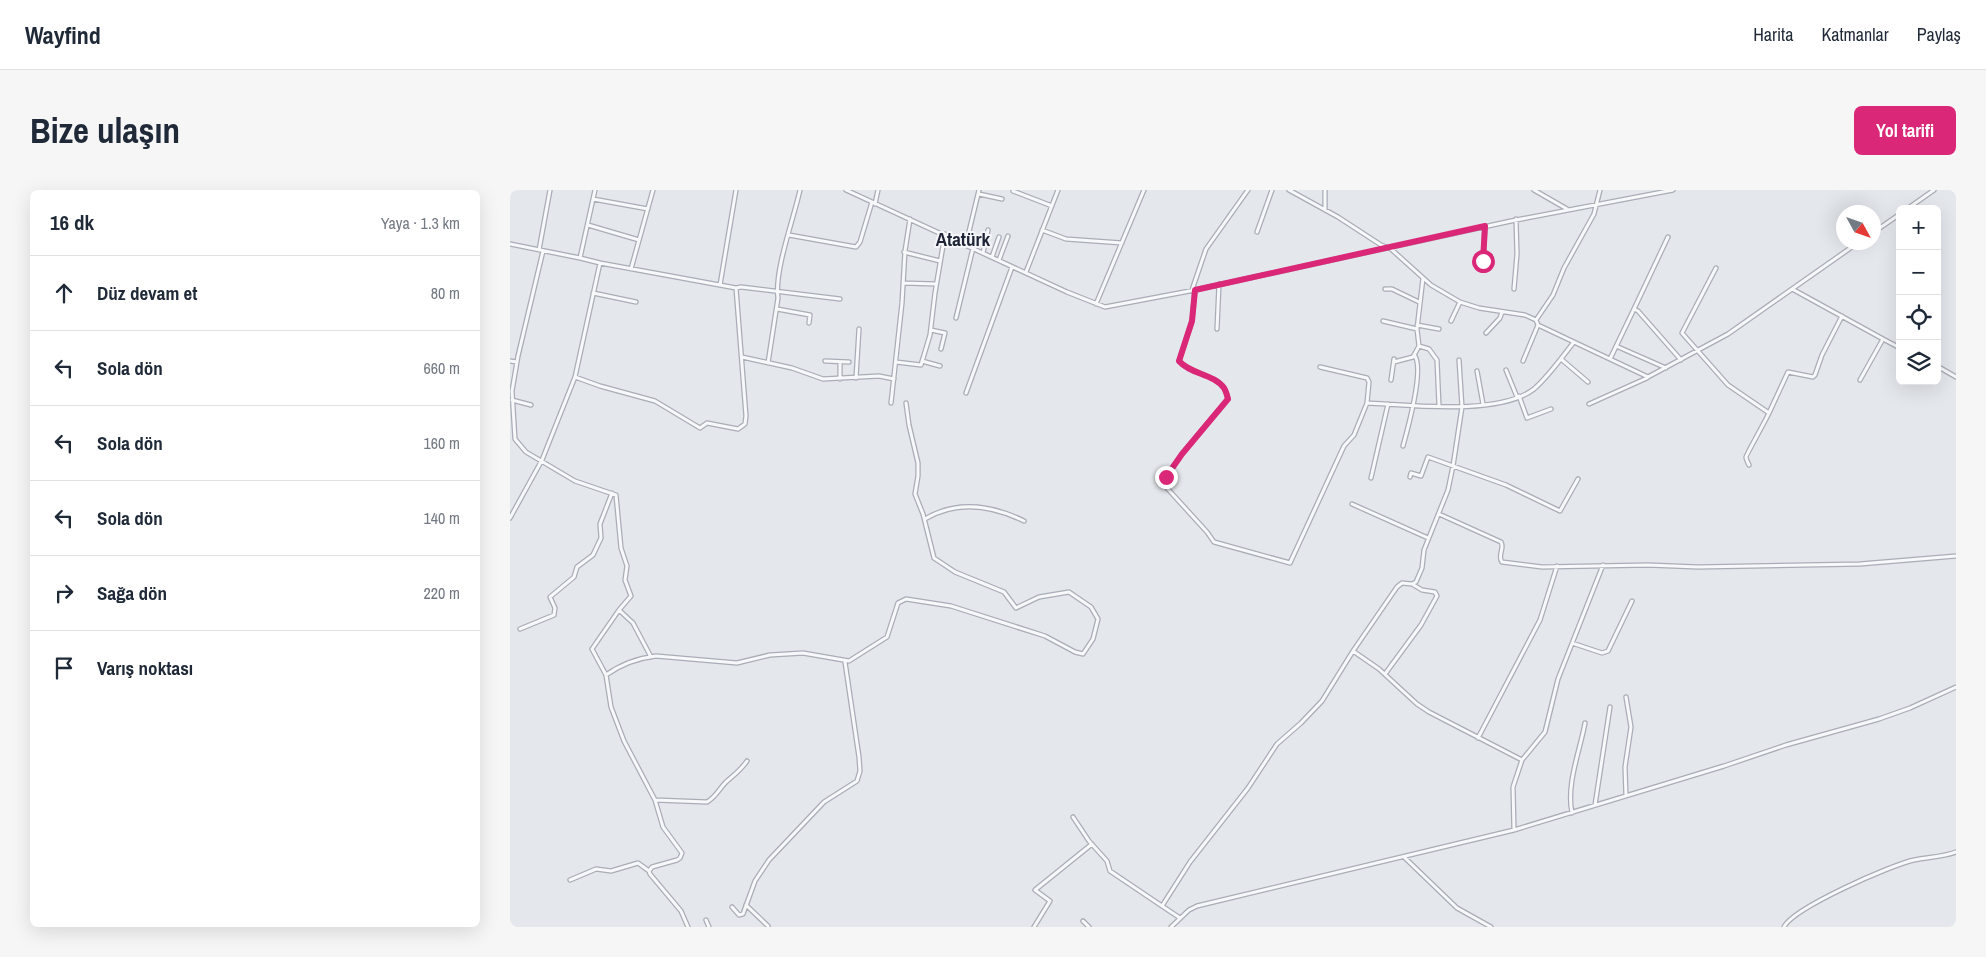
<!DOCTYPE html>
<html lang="tr">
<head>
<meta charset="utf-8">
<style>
  :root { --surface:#fff; --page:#f6f6f7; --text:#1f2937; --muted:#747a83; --line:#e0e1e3; --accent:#db2777 }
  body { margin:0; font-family:"Archivo Narrow",sans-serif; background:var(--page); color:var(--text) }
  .controls { position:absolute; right:15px; top:15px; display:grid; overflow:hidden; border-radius:8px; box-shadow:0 5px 20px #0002 }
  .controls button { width:45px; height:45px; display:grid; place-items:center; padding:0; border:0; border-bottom:1px solid var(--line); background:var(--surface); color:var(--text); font:25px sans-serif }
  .compass { position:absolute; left:1326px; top:15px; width:45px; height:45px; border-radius:50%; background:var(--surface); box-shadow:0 5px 20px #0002; rotate:130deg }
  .stop { position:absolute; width:15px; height:15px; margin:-11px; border:4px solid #db2777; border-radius:50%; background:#fff }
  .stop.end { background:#db2777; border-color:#fff; box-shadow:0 1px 5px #0008 }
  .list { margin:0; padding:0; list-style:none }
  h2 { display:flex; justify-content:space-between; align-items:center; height:65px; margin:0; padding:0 20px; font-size:21px }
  h2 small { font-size:16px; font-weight:400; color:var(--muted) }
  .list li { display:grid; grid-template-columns:32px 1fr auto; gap:15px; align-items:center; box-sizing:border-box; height:75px; padding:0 20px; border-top:1px solid var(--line) }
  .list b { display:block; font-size:19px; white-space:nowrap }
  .list em { font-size:16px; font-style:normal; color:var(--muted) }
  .icon { flex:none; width:28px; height:28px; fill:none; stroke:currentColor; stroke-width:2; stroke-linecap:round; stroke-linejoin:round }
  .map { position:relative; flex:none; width:1446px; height:737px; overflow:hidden; border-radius:8px }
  header { display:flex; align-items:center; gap:30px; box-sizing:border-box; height:70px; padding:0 25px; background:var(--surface); border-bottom:1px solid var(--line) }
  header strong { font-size:24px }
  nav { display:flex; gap:28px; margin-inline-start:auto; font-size:18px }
  .intro { display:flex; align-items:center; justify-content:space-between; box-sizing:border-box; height:120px; padding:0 30px }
  h1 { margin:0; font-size:35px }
  .button { padding:12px 22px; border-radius:8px; background:var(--accent); color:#fff; font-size:18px; font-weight:700 }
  main { display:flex; gap:30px; padding:0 30px }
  aside { flex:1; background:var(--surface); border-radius:8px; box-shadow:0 5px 20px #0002 }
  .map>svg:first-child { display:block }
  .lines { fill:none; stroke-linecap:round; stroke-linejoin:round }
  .minor-casing { stroke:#a9adb6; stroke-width:5.5 }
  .minor { stroke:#f7f8fa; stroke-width:3 }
  .route { stroke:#db2777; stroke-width:6 }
  .labels { text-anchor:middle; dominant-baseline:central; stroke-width:4; stroke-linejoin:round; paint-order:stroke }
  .district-label { font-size:19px; font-weight:bold; fill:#1e2435; stroke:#f4f6f9 }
</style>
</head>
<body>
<header>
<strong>Wayfind</strong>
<nav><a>Harita</a><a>Katmanlar</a><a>Paylaş</a></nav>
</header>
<div class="intro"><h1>Bize ulaşın</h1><a class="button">Yol tarifi</a></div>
<main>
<aside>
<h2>16 dk<small>Yaya · 1.3 km</small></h2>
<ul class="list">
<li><svg class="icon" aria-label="ahead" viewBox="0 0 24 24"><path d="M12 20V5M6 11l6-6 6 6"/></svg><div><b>Düz devam et</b></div><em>80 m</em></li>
<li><svg class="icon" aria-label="left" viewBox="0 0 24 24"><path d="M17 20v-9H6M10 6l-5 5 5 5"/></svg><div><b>Sola dön</b></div><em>660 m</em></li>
<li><svg class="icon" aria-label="left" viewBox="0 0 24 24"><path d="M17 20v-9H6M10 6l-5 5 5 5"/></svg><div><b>Sola dön</b></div><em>160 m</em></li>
<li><svg class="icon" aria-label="left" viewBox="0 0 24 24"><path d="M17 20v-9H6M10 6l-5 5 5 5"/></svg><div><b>Sola dön</b></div><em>140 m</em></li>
<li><svg class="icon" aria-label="right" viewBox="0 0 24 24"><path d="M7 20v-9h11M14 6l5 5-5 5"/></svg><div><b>Sağa dön</b></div><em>220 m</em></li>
<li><svg class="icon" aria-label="arrive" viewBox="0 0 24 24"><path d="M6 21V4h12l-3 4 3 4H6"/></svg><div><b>Varış noktası</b></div></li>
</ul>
</aside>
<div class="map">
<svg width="1446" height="737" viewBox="0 0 1446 737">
  <rect width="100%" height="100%" fill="#e4e7ec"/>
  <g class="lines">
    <defs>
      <path id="minor" d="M 336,0 L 557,102 L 595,117 L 685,100 L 1001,31 L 1163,0
        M 779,0 L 828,27 L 871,55 L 881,59 L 921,95 L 950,112 L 969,118 L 1015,125 L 1026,130 L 1043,105 L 1054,78 L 1084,24 L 1090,0
        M 815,0 L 815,20
        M 1024,0 L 1057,19
        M 503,1 L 542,16
        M 469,4 L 492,9
        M 83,9 L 138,19
        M 365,14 L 368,0
        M 1397,19 L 1424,0
        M 78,35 L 129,50
        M 532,40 L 556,49 L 612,53
        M 747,42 L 762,0
        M 1364,42 L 1390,24
        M 279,45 L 346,57 L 350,52 L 362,12
        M 0,54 L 70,68
        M 456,54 L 469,0
        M 29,60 L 40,0
        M 33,61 L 8,166 L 2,201 L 5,249 L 16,262 L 65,291 L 106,305 L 111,358 L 117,376 L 115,390 L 121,406 L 109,420 L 123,433 L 141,467
        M 394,62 L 430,71
        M 473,63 L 478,40
        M 482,67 L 489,47
        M 489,70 L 498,46
        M 973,71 L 975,36
        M 1206,78 L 1172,143 L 1218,195 L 1259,223 L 1278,182 L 1303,187 L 1305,185 L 1312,165 L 1332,126
        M 121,79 L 143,0
        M 516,82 L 548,0
        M 913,88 L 907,139 L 909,156 L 919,159 L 927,170 L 929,216
        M 393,93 L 426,94
        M 210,95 L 226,0
        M 226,98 L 231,97 L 330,109
        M 875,99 L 882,99 L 909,112
        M 1004,99 L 1007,64 L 1006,29
        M 682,100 L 696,59 L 738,0
        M 685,100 L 682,131 L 669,171 C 680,184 704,184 714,198 C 716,201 717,205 718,209 L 672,264 L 656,287 L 656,297 L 697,342 L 704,352 L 780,373 L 834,256 L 844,245 L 857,213 C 900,215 989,226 1024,199 C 1039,186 1052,167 1064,152
        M 1284,100 L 1373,149 L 1350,190
        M 83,103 L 126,112
        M 586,114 L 634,0
        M 267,119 L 300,125 L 299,133
        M 1124,119 L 1158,47
        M 446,128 L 463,58
        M 1026,130 L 1028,135 L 1138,187 L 1218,144 L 1349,52
        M 873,131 L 907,139
        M 941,131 L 950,112
        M 907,135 L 929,139
        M 707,139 L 709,94
        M 421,140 L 435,143 L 431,159
        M 976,143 L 990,128 L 992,122
        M 1373,149 L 1390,158
        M 1106,156 L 1156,178
        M 232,167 L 282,178 L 313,189 L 369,186 L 384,189
        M 1051,169 L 1078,192
        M 1100,169 L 1124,119 L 1128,121 L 1171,170
        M 0,171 L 7,172
        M 315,171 L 339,172
        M 412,171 L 430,176
        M 1013,171 L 1028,135
        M 330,172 L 330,189
        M 386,172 L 411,175 L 420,145 L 425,103 L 435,44
        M 884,172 L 903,167 L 909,156
        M 258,173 L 268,108 C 264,81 284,28 290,0
        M 1427,176 L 1446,187
        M 810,177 L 857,188 L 859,192 L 857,213
        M 996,180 L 1007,207
        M 967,181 L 973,214
        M 65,187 L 90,196 L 145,211 L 190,238 L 197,233 L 228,239 L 235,234 L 236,226 L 226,98 L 90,73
        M 346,188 L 349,139
        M 881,190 L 884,169
        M 456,203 L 502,77
        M 1009,206 L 1017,228 L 1041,219
        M 2,210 L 21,215
        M 381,213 L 392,113 L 395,61 L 400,29
        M 1079,214 L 1137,188
        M 893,256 C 898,238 914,181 905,166
        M 1239,275 C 1238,273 1236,269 1236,267 C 1236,265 1256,230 1259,223
        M 900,287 L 901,283 L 911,286 L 918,267 L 996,295 L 1050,321 L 1068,289
        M 861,288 L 878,214
        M 842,314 L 918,348
        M 929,324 L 991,352 C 995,358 987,366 992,372 L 1032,377 L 1138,375 L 1188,377 L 1350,374 L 1446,366
        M 0,328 L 32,270 L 65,187 L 90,73 L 70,68 L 85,0
        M 415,329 C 447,310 481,315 514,331
        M 10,439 L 44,425 L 45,418 L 40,407 L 64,387 L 67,377 L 83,365 L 91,348 L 90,334 L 102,303
        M 1062,453 L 1092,463 L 1098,461 L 1122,411
        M 843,461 L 869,479 L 907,514 L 919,522 L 1012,570 L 1003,597 L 1004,640
        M 875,484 L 911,435 L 927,406 L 925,402 L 912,400 L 902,394
        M 96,485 L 82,459 L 109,420
        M 968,548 L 1030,430 L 1047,376
        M 1012,570 L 1035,542 L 1048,489 L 1093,375
        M 237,571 C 231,580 224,585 216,592 C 209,599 206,607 197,612 L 145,610 L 114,551 L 101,517 L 96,485 C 110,475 129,468 146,466 L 227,473 L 260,465 L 293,463 L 339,471 L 377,447 L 388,413 L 396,409 L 441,416 L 535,446 L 565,462 L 573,464 L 583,449 L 588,429 L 581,417 L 559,402 L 529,407 L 506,418 L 494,402 L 445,382 L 424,368 L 413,324 L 405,304 L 408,286 L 408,273 L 399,235 L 396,213
        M 1116,606 L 1115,577 L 1121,537 L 1116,507
        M 145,610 L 153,637 L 172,663 L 170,668 L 167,670 L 142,677 L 139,681 L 140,684 L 171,721 L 178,737
        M 1085,615 L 1100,517
        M 1062,623 C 1056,594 1070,561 1075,533
        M 563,627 L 579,651 L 597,671 L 600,681 L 652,716
        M 894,667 L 947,718 L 981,737
        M 60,690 L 86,679 L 101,681 L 128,673 L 139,681
        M 236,715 L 258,736
        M 222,717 L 229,725 L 233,724 L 245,691 L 259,670 L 314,612 L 347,591 L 350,581 L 349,567 L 335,472
        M 670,728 L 652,716 L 680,672 L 738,598 L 767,554 L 791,533 L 812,511 L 843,461 L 887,397 L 892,393 L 902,394 L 906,392 L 912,378 L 914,360 L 938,300 L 943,276 L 952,217 L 949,170
        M 196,730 L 199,737
        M 573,731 L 579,737
        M 524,737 L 540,711 L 525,700 L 582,654
        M 661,737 L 679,720 L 687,716 L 1004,640 L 1214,576 L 1276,555 L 1369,529 L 1400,518 L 1446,497
        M 1274,737 C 1283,718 1381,675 1404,670 C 1418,667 1433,667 1446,662"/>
    </defs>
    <use href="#minor" class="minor-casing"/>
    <use href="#minor" class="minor"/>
  </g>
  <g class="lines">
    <path class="route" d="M 656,287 L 672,264 L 718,209 C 717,205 716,201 714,198 C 704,184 680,184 669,171 L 682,131 L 685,100 L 975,36 L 973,71"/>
  </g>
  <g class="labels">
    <g class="district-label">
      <text x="453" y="49">Atatürk</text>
    </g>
  </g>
</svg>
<div class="controls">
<button>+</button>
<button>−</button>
<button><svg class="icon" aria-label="locate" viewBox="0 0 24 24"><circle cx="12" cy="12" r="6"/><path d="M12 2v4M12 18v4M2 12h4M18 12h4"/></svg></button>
<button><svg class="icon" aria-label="layers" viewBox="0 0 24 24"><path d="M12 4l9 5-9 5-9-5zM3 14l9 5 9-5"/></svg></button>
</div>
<svg class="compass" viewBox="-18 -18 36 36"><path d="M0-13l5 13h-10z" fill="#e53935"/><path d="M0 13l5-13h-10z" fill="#747a83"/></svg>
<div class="stop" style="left:973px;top:71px"></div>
<div class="stop end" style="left:656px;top:287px"></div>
</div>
</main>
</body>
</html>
